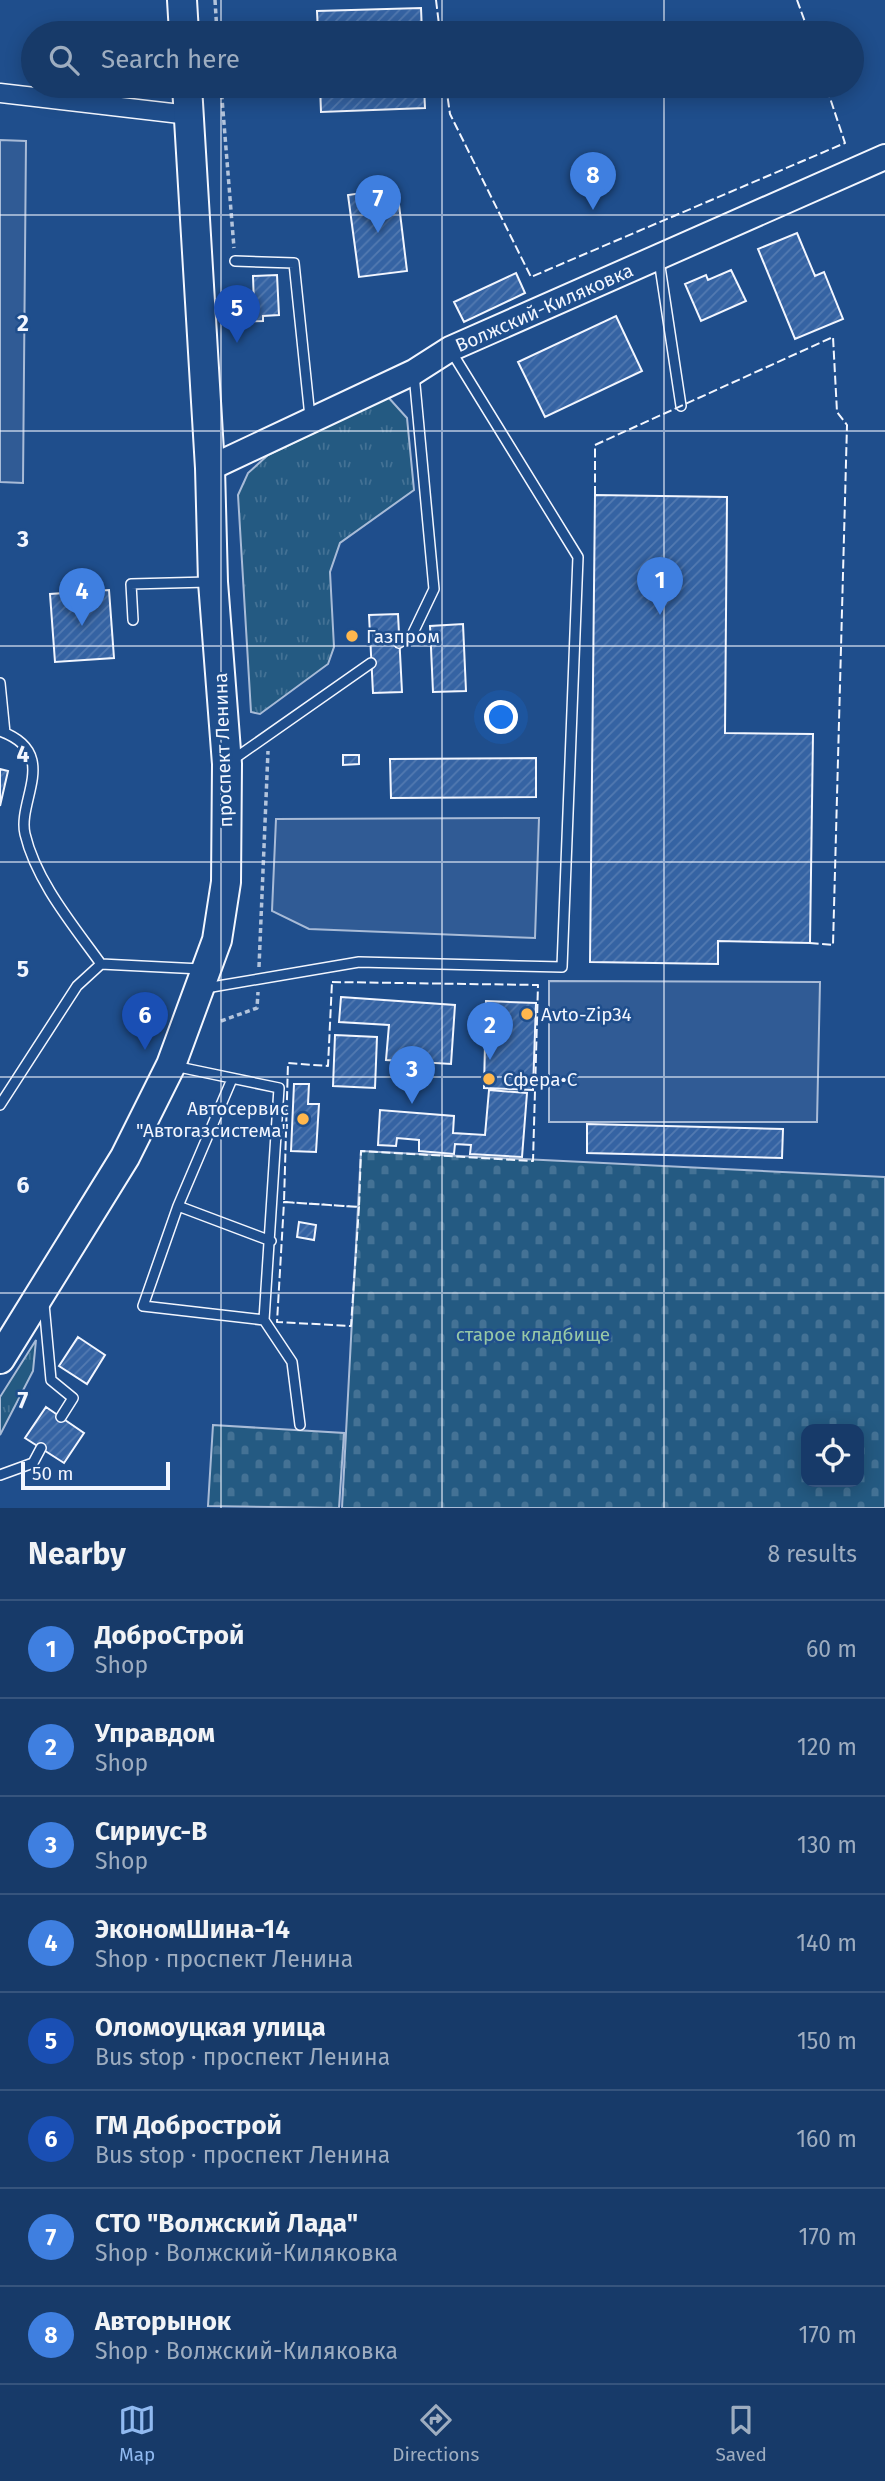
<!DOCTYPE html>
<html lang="en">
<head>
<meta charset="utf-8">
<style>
  :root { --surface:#173a69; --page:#244571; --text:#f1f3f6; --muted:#9eadc0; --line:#36547d; --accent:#90b9f0 }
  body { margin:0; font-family:"Fira Sans",sans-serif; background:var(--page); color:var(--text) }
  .controls { position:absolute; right:21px; bottom:21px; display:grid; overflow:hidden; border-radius:14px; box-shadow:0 4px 18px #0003 }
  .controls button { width:63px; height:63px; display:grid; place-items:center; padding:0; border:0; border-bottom:2px solid var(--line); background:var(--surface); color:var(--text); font:35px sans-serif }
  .scale { position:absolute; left:21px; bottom:18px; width:149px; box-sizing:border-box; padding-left:7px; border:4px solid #f2f6ff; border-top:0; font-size:19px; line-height:24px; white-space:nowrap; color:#f2f6ff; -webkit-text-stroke:5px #1f4e8c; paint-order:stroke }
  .you { position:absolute; left:502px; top:718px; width:24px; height:24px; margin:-18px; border:5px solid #fff; border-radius:50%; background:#1a73e8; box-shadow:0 0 0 10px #1a73e833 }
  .badge { display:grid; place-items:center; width:46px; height:46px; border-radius:50%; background:var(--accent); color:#fff; font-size:23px; font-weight:700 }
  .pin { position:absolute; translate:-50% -58px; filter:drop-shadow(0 2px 4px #0008) }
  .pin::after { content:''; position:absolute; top:37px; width:24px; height:21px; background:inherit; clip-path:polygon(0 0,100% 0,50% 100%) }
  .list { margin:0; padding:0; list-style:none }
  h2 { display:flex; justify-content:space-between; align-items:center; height:91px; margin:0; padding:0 28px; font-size:30px }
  h2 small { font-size:23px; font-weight:400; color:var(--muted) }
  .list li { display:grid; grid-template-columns:46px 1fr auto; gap:21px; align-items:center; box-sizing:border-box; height:98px; padding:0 28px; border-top:2px solid var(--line) }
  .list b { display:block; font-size:26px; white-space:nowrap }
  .list p { margin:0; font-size:23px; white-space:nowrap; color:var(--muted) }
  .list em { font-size:23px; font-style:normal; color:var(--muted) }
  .icon { flex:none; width:38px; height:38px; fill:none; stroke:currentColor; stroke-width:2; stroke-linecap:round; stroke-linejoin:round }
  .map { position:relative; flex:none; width:885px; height:1508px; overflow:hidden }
  .search { position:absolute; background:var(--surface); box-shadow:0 4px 18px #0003; left:21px; right:21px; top:21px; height:77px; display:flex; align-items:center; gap:18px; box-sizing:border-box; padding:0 24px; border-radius:38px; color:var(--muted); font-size:26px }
  .sheet { height:875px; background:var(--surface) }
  nav { display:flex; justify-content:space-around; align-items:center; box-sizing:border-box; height:98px; border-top:2px solid var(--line); background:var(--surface); font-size:19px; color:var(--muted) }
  nav a { display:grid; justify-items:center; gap:4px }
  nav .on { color:var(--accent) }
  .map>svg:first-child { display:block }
  .grass { fill:url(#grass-tufts); stroke:#a8bbd7; stroke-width:2 }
  .cemetery { fill:url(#cemetery-stones); stroke:#a8bbd7; stroke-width:2; fill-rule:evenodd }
  .parking { fill:#305b95; stroke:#a8bbd7; stroke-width:2 }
  .building { fill:url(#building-hatch); stroke:#f2f6ff; stroke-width:2 }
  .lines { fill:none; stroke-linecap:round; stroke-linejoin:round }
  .lane-casing { stroke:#f2f6ff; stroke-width:12 }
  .street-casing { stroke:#f2f6ff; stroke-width:21 }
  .secondary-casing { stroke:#f2f6ff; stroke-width:28 }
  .primary-casing { stroke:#f2f6ff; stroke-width:32 }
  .path { stroke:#b3c4dc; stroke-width:3.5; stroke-dasharray:5 3.5; stroke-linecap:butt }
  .lane { stroke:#1f4e8c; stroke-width:9 }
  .street { stroke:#1f4e8c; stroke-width:18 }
  .secondary { stroke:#1f4e8c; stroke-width:24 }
  .primary { stroke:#1f4e8c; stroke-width:28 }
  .fence { stroke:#f2f6ff; stroke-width:2; stroke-dasharray:9 3.5; stroke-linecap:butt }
  .grid { fill:none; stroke:#f2f6ff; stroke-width:2; stroke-opacity:0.55 }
  .poi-dot { fill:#ffb74d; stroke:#1f4e8c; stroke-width:2.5 }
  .labels { text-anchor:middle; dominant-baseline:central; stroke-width:5; stroke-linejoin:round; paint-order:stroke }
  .street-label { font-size:19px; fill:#f2f6ff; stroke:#1f4e8c }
  .poi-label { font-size:19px; fill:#f2f6ff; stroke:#1f4e8c; text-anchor:start }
  .park-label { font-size:19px; fill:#97c8a6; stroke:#1f4e8c }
  .grid-label { font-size:23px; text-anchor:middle; font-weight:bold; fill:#f2f6ff; stroke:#1f4e8c; stroke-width:5; stroke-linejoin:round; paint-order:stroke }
</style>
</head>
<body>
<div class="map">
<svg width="885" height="1508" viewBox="0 0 885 1508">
  <defs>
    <pattern id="grass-tufts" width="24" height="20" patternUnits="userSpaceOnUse" patternTransform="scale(1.75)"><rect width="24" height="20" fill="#245a82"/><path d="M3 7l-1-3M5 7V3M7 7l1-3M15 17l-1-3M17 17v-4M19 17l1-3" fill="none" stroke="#447295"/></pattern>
    <pattern id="cemetery-stones" width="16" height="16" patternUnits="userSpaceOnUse" patternTransform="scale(1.75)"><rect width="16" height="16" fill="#245a82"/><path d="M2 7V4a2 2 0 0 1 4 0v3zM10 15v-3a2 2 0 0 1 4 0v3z" fill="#447295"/></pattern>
    <pattern id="building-hatch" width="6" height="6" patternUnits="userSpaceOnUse" patternTransform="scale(1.75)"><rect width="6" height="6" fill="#3563a3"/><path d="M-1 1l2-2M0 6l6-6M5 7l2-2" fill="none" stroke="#537ab1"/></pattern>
  </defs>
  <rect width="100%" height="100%" fill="#1f4e8c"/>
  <path class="grass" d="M 388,397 L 407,418 L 414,490 L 340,543 L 330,572 L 334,647 L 328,664 L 260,714 L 251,712 L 238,495 L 248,473 L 268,455 Z
    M 36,1340 L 33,1371 L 0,1435 L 0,1397 Z"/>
  <path class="cemetery" d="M 361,1151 L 885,1177 L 885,1508 L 342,1508 ZM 806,1429 L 859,1429 L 859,1482 L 806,1482 Z
    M 213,1425 L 344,1433 L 339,1508 L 208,1506 Z"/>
  <path class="parking" d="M 0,140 L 26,141 L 23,483 L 0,482 Z
    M 539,818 L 535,938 L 309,929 L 272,911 L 276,819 Z
    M 549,981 L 820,982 L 817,1122 L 549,1122 Z"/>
  <path class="building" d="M 421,8 L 422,33 L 318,33 L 317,11 Z
    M 320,86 L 424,86 L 425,108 L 321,112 Z
    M 397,188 L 407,271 L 359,277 L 348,195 Z
    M 797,233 L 815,276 L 824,272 L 843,319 L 795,339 L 758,249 Z
    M 731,270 L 746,301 L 701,321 L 685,284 L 706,275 L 708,280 Z
    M 516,273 L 525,293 L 464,322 L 454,302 Z
    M 277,275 L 279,315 L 263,316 L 263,321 L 236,322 L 235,307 L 254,306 L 253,276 Z
    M 616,316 L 642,371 L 545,417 L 518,362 Z
    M 595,495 L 727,497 L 725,733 L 813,734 L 810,943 L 718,941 L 718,964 L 590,962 Z
    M 109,590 L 114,658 L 55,662 L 50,594 Z
    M 398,614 L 402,692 L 373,693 L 369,615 Z
    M 463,624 L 466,691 L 433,692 L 430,626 Z
    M 343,755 L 359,755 L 359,764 L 343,765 Z
    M 536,758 L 536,797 L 391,798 L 390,759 Z
    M 0,769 L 8,771 L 0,806 Z
    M 341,997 L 455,1005 L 451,1064 L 386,1060 L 389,1025 L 339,1022 Z
    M 486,1001 L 536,1003 L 533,1090 L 484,1088 Z
    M 335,1035 L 377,1037 L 375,1088 L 333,1086 Z
    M 294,1084 L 309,1084 L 308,1104 L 319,1104 L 316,1152 L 291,1151 Z
    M 489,1090 L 527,1093 L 522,1157 L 470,1154 L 471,1145 L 455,1144 L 454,1154 L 419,1151 L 419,1140 L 397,1138 L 396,1146 L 378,1145 L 380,1110 L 454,1116 L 453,1133 L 485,1135 Z
    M 587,1124 L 783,1129 L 782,1158 L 587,1153 Z
    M 299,1222 L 316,1225 L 314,1240 L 297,1237 Z
    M 78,1337 L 105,1355 L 87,1384 L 59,1366 Z
    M 46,1407 L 84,1433 L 64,1463 L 25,1438 Z"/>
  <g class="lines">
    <defs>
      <path id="lane" d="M 659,260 L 681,406
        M 235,261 L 294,263 L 310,417
        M 133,620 L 131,584 L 208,582
        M 399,643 L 412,635 L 434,589 L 414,374
        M 0,683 L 5,733
        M 0,731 C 61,753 17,800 25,834 C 36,881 73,925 101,964
        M 231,761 L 371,663
        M 206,988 L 359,962 L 562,967 L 578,557 L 451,351
        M 174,1066 L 279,1088 L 264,1320 L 292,1362 L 300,1425
        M 232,1079 L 178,1206 L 143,1306 L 264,1320
        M 0,1105 L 77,986 L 101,964 L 201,969
        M 178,1206 L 271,1241
        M 44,1304 L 51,1380 L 73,1398 L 61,1417
        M 0,1475 L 33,1463 L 41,1448"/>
      <path id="street" d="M 0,93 L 189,115"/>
      <g id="secondary">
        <path id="s1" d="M 210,468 L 414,372 L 450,349 L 885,157"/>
      </g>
      <path id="primary" d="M 182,0 L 184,33
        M 0,1359 L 125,1157 L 171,1065 L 217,940 L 226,882 L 227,764 L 213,582 L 210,468 L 187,86"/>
    </defs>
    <use href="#lane" class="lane-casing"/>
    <use href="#street" class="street-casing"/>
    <use href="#secondary" class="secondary-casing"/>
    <use href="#primary" class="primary-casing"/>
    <path class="path" d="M 215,0 L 217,33
      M 221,86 L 234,248
      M 259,967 L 268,751
      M 221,1021 L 257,1008 L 258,992"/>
    <use href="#lane" class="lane"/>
    <use href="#street" class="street"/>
    <use href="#secondary" class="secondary"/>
    <use href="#primary" class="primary"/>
    <path class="fence" d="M 436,0 L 440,33
      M 797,0 L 809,33
      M 446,86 L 450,114 L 531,277 L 845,143 L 826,86
      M 595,495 L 595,445 L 833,337 L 837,412 L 847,425 L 833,945 L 810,943
      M 332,982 L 538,985 L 533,1161 L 361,1151 L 359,1207 L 284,1202 L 288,1063 L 328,1066 Z
      M 284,1202 L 359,1207 L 351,1326 L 277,1322 Z"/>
  </g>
  <path class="grid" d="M 221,0 L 221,33M 442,0 L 442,33M 664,0 L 664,33M 221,86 L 221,1508M 442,86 L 442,1508M 664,86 L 664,1508M 0,215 L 885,215M 0,431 L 885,431M 0,646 L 885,646M 0,862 L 885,862M 0,1077 L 885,1077M 0,1293 L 885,1293"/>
  <g class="poi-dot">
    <circle cx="352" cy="636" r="7"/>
    <circle cx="527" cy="1014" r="7"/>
    <circle cx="489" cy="1079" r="7"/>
    <circle cx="303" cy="1119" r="7"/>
  </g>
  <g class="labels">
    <g class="street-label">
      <text stroke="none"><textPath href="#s1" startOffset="371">Волжский-Киляковка</textPath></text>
      <text transform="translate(223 750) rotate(-92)">проспект Ленина</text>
    </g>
    <g class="poi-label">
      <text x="366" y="636">Газпром</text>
      <text x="541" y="1014">Avto-Zip34</text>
      <text x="503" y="1079">Сфера•С</text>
      <text x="289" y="1108" text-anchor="end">Автосервис<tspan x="289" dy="22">"Автогазсистема"</tspan></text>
    </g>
    <g class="park-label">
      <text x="533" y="1334">старое кладбище</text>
    </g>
  </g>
  <g class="grid-label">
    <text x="23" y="331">2</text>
    <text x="23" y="547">3</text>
    <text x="23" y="762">4</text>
    <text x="23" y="977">5</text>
    <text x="23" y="1193">6</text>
    <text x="23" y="1408">7</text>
  </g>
</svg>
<div class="controls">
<button><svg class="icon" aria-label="locate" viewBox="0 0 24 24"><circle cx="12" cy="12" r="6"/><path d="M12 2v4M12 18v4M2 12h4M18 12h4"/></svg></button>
</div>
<div class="scale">50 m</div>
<div class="you"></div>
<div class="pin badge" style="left:660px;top:615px;background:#3f7fe0">1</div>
<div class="pin badge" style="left:490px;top:1060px;background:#3f7fe0">2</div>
<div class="pin badge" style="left:412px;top:1104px;background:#3f7fe0">3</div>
<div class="pin badge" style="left:82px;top:626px;background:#3f7fe0">4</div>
<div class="pin badge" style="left:237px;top:343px;background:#1a4fb4">5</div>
<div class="pin badge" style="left:145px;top:1050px;background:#1a4fb4">6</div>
<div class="pin badge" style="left:378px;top:233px;background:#3f7fe0">7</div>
<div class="pin badge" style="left:593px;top:210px;background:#3f7fe0">8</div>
<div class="search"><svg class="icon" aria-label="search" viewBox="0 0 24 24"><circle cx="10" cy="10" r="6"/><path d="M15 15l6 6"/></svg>Search here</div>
</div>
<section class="sheet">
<h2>Nearby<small>8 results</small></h2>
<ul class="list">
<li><span class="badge" style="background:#3f7fe0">1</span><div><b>ДоброСтрой</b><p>Shop</p></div><em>60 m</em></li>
<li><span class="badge" style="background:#3f7fe0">2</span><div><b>Управдом</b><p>Shop</p></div><em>120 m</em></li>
<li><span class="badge" style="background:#3f7fe0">3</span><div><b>Сириус-В</b><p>Shop</p></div><em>130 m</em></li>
<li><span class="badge" style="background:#3f7fe0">4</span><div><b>ЭкономШина-14</b><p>Shop · проспект Ленина</p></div><em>140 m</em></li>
<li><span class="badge" style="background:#1a4fb4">5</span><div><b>Оломоуцкая улица</b><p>Bus stop · проспект Ленина</p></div><em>150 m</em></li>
<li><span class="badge" style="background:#1a4fb4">6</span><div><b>ГМ Добрострой</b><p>Bus stop · проспект Ленина</p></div><em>160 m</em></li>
<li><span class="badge" style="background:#3f7fe0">7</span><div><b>СТО &quot;Волжский Лада&quot;</b><p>Shop · Волжский-Киляковка</p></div><em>170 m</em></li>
<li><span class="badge" style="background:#3f7fe0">8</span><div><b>Авторынок</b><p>Shop · Волжский-Киляковка</p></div><em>170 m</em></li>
</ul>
</section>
<nav>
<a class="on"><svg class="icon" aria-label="map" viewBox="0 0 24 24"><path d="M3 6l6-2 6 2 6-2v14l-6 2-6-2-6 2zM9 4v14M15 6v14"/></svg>Map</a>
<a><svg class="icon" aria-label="directions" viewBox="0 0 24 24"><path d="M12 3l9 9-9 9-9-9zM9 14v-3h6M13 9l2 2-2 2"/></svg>Directions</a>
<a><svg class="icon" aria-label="saved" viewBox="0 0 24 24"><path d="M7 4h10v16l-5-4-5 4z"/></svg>Saved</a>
</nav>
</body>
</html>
